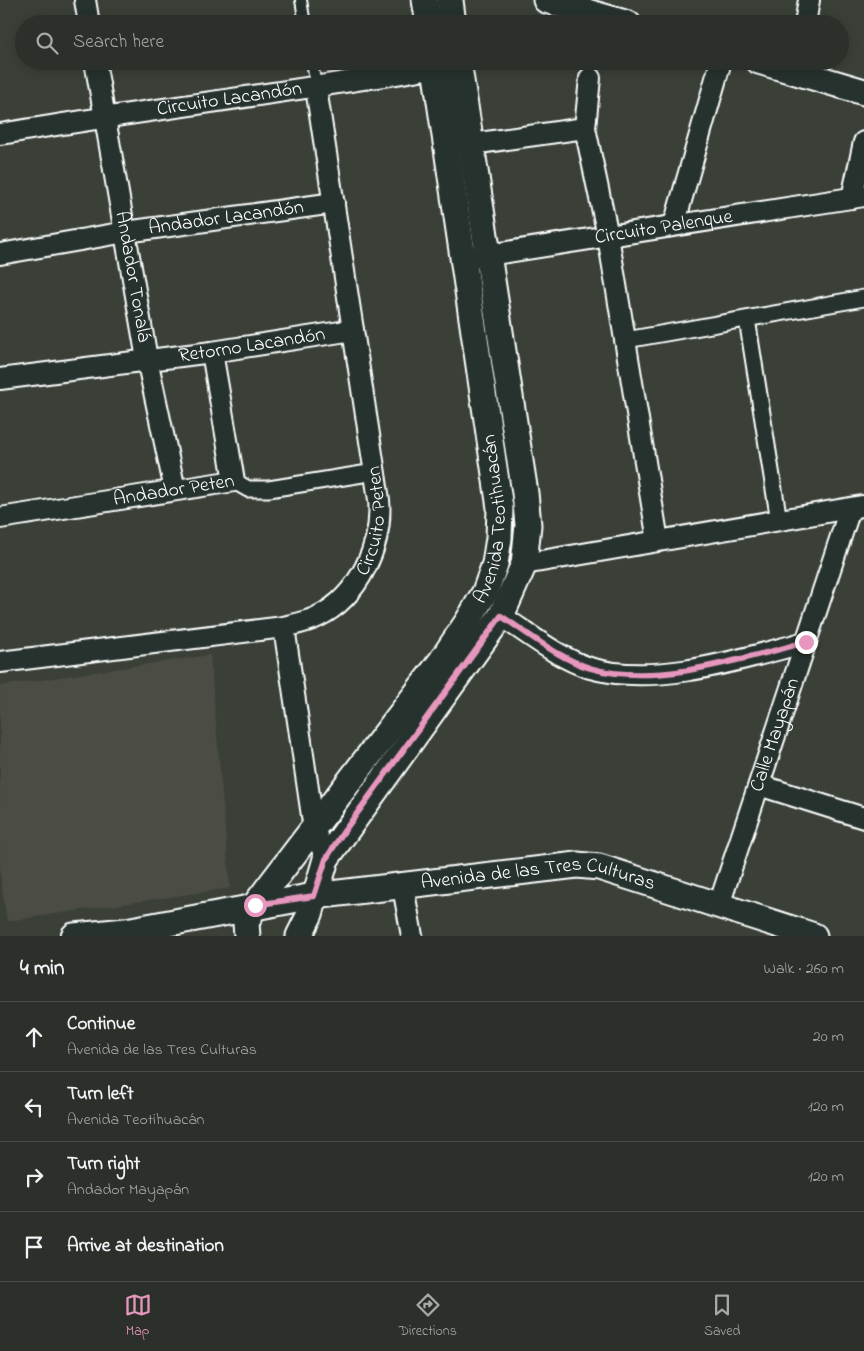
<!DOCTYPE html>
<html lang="en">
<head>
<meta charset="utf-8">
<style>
  :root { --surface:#2c302a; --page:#343832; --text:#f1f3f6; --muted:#a6a9a8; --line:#484b47; --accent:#e797bd }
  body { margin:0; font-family:"Indie Flower",sans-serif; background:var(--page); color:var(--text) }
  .stop { position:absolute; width:15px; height:15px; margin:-11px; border:4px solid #e797bd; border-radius:50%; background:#fff }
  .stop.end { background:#e797bd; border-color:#fff; box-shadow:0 1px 5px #0008 }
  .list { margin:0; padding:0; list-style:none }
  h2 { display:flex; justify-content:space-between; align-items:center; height:65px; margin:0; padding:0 20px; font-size:21px }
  h2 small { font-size:16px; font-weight:400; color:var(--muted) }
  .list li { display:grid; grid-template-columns:32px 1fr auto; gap:15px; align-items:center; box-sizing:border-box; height:70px; padding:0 20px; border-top:1px solid var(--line) }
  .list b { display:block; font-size:19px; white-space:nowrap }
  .list p { margin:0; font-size:16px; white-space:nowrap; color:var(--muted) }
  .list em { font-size:16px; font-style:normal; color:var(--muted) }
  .icon { flex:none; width:28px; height:28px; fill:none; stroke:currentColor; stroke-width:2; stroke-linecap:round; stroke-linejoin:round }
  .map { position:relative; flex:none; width:864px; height:936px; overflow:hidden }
  .search { position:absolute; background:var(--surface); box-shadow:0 2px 12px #0003; left:15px; right:15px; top:15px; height:55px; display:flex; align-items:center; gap:12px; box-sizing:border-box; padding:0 18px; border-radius:28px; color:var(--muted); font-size:19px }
  .sheet { height:345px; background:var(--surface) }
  nav { display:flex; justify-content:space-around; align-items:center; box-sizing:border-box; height:70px; border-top:1px solid var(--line); background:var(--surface); font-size:14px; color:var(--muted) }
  nav a { display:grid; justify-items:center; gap:2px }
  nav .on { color:var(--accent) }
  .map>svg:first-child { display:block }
  .built { fill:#4c4d44 }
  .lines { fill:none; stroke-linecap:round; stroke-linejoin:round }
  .service-casing { stroke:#fff; stroke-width:14 }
  .pedestrian-casing { stroke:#fff; stroke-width:19 }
  .minor-casing { stroke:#fff; stroke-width:24 }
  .tertiary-casing { stroke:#fff; stroke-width:29 }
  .service { stroke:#26332d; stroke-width:10 }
  .pedestrian { stroke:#26332d; stroke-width:15 }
  .minor { stroke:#26332d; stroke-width:20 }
  .tertiary { stroke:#26332d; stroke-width:25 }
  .route { stroke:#e797bd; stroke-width:6 }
  .labels { text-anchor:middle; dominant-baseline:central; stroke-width:4; stroke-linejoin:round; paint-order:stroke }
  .street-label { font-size:20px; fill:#fff; stroke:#26332d }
</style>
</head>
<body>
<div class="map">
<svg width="864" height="936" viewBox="0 0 864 936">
  <rect width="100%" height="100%" fill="#3a4038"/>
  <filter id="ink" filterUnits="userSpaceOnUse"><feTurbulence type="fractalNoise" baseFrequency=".02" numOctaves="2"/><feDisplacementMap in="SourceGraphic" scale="10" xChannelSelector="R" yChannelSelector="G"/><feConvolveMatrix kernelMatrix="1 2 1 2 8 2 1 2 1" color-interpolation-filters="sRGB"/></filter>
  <g filter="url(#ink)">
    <path class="built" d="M 210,655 L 230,888 L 7,921 L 0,873 L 0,686 Z"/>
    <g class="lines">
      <defs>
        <path id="service" d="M 301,0 L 305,24
          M 312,61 L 316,88"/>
        <path id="pedestrian" d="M 747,319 L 779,521
          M 626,340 L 864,298
          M 234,481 L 248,489 L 269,489 L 375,472"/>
        <g id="minor">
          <path d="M 85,0 L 89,24"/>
          <path d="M 805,24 L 809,0"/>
          <path id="s1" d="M 95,61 L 147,359 L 175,490"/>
          <path d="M 590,78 L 585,128 L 608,236 L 658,541"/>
          <path id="s2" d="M 0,134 C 150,109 301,91 450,65"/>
          <path d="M 472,144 L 585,128"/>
          <path d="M 852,198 L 864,142"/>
          <path d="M 674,225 L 721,61"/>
          <path id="s3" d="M 0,254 L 126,232 L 334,203"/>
          <path id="s4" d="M 475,257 L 864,196"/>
          <path id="s5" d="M 0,379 L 212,352 L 353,330"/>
          <path id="s6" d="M 0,518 L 234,481 L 212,352"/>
          <path d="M 524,564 L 862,506"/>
          <path d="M 501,616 C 529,634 558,658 590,668 C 656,687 742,659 806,642"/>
          <path d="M 284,627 L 314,829 L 326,859"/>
          <path id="s7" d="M 0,662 L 284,627 C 295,624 307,622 317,617 C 359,597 383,544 379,500 L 316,88"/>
          <path d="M 759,785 L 864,818"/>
          <path d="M 403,887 L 412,936"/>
          <path id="s8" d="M 719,905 L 850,509"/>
        </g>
        <g id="tertiary">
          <path d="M 425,0 L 429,24"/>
          <path d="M 450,0 L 453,24"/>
          <path d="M 546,0 L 628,24"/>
          <path d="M 759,61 L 864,92"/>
          <path id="s9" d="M 74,936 L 126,931 L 314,896 L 577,865 L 599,867 L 814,936"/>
          <path id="s10" d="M 247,936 L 246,923 L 255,905 L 442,660 L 468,621 L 485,592 L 495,564 L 499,538 L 500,508 L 434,61"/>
          <path d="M 299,936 L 310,914 L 326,859 L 501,616 L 524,564 L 528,525 L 525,493 L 458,61"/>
        </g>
      </defs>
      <use href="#service" class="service-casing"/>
      <use href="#pedestrian" class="pedestrian-casing"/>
      <use href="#minor" class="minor-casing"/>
      <use href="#tertiary" class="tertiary-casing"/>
      <use href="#service" class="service"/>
      <use href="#pedestrian" class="pedestrian"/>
      <use href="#minor" class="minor"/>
      <use href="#tertiary" class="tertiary"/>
    </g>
  </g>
  <g class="lines" filter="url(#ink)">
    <path class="route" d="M 255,905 L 314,896 L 326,859 L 342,834 L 501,616 C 529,634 558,658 590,668 C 655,687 742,659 806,642"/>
  </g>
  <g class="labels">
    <g class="street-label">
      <text stroke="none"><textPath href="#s2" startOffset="232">Circuito Lacandón</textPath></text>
      <text stroke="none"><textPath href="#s3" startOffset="229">Andador Lacandón</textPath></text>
      <text stroke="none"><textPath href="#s4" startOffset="191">Circuito Palenque</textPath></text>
      <text stroke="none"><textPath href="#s1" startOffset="219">Andador Tonalá</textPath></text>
      <text stroke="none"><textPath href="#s5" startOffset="254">Retorno Lacandón</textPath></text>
      <text stroke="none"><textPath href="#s6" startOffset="176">Andador Peten</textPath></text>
      <text stroke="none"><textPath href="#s10" startOffset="496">Avenida Teotihuacán</textPath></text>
      <text stroke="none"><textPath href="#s7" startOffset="439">Circuito Peten</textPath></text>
      <text stroke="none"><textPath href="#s8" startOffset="179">Calle Mayapán</textPath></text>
      <text stroke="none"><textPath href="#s9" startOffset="470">Avenida de las Tres Culturas</textPath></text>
    </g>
  </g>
</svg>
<div class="stop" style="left:255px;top:905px"></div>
<div class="stop end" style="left:806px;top:642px"></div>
<div class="search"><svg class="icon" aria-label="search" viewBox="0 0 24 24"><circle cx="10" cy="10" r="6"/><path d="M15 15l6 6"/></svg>Search here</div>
</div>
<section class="sheet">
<h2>4 min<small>Walk · 260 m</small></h2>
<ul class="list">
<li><svg class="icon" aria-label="ahead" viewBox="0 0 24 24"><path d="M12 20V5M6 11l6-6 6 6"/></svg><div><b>Continue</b><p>Avenida de las Tres Culturas</p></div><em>20 m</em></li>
<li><svg class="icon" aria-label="left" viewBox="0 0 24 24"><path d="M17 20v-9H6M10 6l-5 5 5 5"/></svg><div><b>Turn left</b><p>Avenida Teotihuacán</p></div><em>120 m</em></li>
<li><svg class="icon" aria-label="right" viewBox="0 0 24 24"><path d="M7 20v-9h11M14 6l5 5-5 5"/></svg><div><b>Turn right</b><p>Andador Mayapán</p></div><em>120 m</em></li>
<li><svg class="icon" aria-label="arrive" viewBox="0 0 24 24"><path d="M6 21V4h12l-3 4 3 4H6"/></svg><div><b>Arrive at destination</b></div></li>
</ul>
</section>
<nav>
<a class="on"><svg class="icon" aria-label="map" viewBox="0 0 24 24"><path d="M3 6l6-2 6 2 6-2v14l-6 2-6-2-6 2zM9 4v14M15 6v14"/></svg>Map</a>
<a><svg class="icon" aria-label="directions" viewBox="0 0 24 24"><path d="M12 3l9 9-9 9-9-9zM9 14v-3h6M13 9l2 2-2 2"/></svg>Directions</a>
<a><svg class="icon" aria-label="saved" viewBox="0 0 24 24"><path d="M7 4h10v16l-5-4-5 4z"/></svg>Saved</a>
</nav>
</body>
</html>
